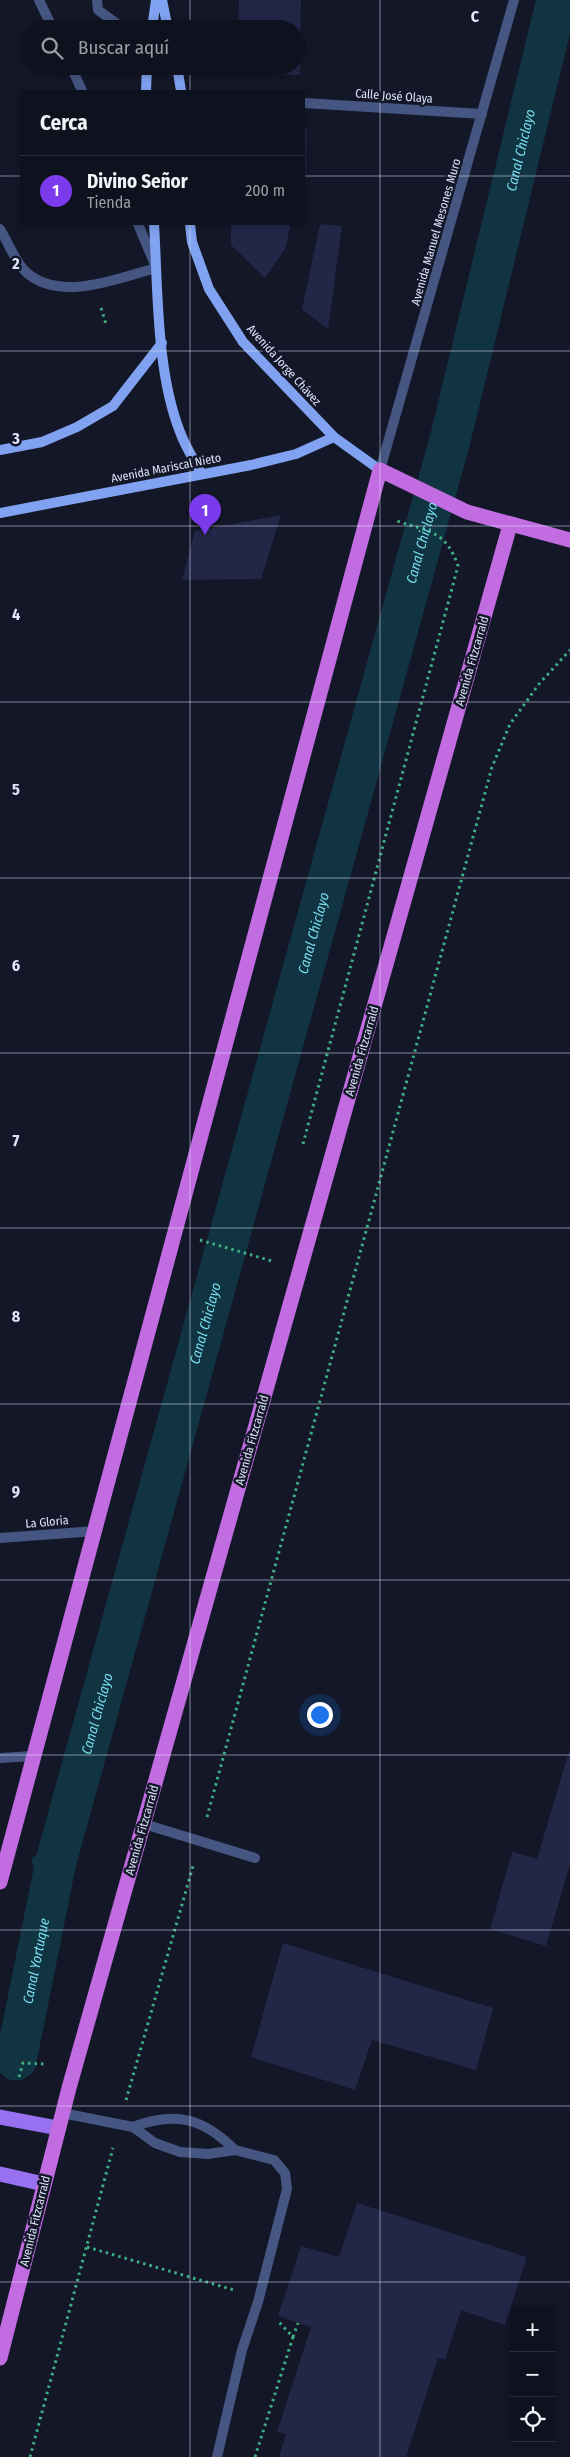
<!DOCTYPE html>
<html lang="es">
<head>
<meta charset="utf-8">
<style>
  :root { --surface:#0e111e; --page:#171a27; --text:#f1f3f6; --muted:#9b9da4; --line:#2e313c; --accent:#7c3aed }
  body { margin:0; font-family:"Fira Sans Condensed",sans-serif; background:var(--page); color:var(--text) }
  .controls { position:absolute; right:15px; bottom:15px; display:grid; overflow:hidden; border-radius:0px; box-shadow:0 2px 8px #0003 }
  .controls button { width:45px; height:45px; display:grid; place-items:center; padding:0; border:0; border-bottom:1px solid var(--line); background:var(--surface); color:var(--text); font:25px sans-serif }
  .you { position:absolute; left:319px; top:1714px; width:18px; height:18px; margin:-12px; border:4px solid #fff; border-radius:50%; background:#1a73e8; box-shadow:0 0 0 8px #1a73e833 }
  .badge { display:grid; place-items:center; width:32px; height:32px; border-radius:50%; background:var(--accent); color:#fff; font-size:16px; font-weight:700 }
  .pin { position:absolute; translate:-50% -41px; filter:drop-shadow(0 1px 2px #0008) }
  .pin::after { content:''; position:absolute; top:26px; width:18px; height:15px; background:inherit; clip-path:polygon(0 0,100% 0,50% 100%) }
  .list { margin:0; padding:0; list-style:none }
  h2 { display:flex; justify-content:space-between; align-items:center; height:65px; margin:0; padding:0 20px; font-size:21px }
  h2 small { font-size:16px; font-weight:400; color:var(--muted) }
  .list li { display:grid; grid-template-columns:32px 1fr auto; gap:15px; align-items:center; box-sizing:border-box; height:70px; padding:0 20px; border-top:1px solid var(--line) }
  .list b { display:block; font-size:19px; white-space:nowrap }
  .list p { margin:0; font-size:16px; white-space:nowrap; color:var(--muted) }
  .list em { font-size:16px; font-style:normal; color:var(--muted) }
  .icon { flex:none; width:28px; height:28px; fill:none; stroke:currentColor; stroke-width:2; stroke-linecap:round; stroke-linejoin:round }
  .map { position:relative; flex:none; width:570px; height:2457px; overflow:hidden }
  .search { position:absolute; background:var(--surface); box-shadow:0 2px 8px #0003; left:20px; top:20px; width:285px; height:55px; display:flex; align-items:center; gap:12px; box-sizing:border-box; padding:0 18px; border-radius:28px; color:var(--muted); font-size:19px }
  .panel { position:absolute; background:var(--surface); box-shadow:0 2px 8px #0003; left:20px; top:90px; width:285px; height:135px; border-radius:0px }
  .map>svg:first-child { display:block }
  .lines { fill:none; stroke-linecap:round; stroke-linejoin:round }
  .stream { stroke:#113443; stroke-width:11 }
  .canal { stroke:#113443; stroke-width:41 }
  .building { fill:#222647 }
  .path { stroke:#3faf83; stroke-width:3; stroke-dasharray:2.5 4; stroke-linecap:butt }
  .service { stroke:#445681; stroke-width:10 }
  .minor { stroke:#445681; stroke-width:10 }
  .tertiary { stroke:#445681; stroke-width:10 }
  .secondary { stroke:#80a2f0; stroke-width:10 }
  .primary { stroke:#9771ef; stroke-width:15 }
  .trunk { stroke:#c26ce2; stroke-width:15 }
  .grid { fill:none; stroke:#dee4fb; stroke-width:1; stroke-opacity:0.55 }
  .labels { text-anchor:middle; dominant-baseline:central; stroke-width:5; stroke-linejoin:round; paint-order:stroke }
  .street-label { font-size:12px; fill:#dee4fb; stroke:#131728 }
  .water-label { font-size:14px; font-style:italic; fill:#78dfef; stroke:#131728 }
  .grid-label { font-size:16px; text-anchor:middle; font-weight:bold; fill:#dee4fb; stroke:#131728; stroke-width:5; stroke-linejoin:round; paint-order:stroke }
</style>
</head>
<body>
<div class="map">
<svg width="570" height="2457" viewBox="0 0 570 2457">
  <rect width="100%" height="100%" fill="#131728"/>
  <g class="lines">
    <path class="stream" d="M 37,1861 L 56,1861"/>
    <path class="canal" id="s1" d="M 16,2060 L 56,1861 L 450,440 L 557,0"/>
  </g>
  <path class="building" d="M 239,0 L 301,0 L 300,75 L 250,74 L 242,66 L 296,66 L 296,29 L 238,29 Z
    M 304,129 L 307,129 L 306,173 L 304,173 Z
    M 231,224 L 291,224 L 285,249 L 265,278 L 231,245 Z
    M 320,224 L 342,226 L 328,329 L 302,309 Z
    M 281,515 L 261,579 L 182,580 L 195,531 Z
    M 570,1748 L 570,1864 L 546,1946 L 490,1929 L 512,1852 L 537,1859 Z
    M 283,1943 L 493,2008 L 476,2070 L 372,2040 L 355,2090 L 251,2057 Z
    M 357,2203 L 527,2257 L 505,2325 L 461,2310 L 445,2360 L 438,2358 L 406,2457 L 279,2457 L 286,2434 L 277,2432 L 311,2327 L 278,2316 L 301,2246 L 339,2257 Z"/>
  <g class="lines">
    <path class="path" d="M 101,308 L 106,324
      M 303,1144 L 458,566 C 446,531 430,532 397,521
      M 200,1240 L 272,1261
      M 207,1817 L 492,767 L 510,724 L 539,684 L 570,650
      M 19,2077 L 23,2063 L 45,2064 L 47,2063
      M 126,2100 L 193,1866
      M 87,2247 L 234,2290
      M 293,2337 L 298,2323
      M 30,2457 L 113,2148
      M 255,2457 L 293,2337 L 279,2322"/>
    <path class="service" d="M 97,0 L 98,10 L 124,29
      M 0,229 C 8,242 15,262 26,272 C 60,303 118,278 156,268
      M 144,1824 L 255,1858
      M 62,2113 L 133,2127 L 155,2143 L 180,2152 L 208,2154 L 235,2150 L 274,2160 L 285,2173 L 287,2189 L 258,2302 L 242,2350 L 217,2457
      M 133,2127 C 176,2111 203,2118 235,2150"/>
    <path class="minor" d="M 39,0 L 53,29
      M 71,66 L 82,91
      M 304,103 L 482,114
      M 138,224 L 156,267
      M 0,1538 L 96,1531
      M 0,1758 L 32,1756"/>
    <path class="tertiary" d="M 380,470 L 514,0"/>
    <path class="secondary" d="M 162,0 L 168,29
      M 152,29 L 156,0
      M 177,66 L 181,91
      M 146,91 L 147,66
      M 154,224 C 158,289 156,371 180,432 C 185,446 194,460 201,473
      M 190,224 L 192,242 L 209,289 L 243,342 L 334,437 L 380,470
      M 0,450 L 42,442 L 77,427 L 113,406 L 162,343
      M 0,513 L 251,465 L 296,454 L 334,437"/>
    <path class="primary" d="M 0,2117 L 58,2128
      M 0,2174 L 44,2184"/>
    <path class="trunk" d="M 0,1882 L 380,470 L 467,512 L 570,540
      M 0,2358 L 69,2088 L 510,525"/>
  </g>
  <path class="grid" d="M 190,0 L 190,29M 380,0 L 380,2457M 190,66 L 190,91M 0,176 L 21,176M 304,176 L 570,176M 190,224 L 190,2457M 0,351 L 570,351M 0,526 L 570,526M 0,702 L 570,702M 0,878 L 570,878M 0,1053 L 570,1053M 0,1228 L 570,1228M 0,1404 L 570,1404M 0,1580 L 570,1580M 0,1755 L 570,1755M 0,1930 L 570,1930M 0,2106 L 570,2106M 0,2282 L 570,2282"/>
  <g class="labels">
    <g class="street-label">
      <text transform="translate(394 96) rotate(4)">Calle José Olaya</text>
      <text transform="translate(436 232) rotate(-74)">Avenida Manuel Mesones Muro</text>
      <text transform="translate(284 365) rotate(48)">Avenida Jorge Chávez</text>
      <text transform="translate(166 468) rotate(-11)">Avenida Mariscal Nieto</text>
      <text transform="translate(472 661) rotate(-74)">Avenida Fitzcarrald</text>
      <text transform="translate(362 1051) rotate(-74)">Avenida Fitzcarrald</text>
      <text transform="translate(252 1440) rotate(-74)">Avenida Fitzcarrald</text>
      <text transform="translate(47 1522) rotate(-5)">La Gloria</text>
      <text transform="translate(142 1830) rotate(-74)">Avenida Fitzcarrald</text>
      <text transform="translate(35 2221) rotate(-76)">Avenida Fitzcarrald</text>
    </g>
    <g class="water-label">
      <text stroke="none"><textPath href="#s1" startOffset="1976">Canal Chiclayo</textPath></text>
      <text stroke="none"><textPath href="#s1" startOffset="1571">Canal Chiclayo</textPath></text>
      <text stroke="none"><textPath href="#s1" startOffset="1166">Canal Chiclayo</textPath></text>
      <text stroke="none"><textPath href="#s1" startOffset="761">Canal Chiclayo</textPath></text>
      <text stroke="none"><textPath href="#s1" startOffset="356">Canal Chiclayo</textPath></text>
      <text stroke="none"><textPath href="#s1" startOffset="101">Canal Yortuque</textPath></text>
    </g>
  </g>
  <g class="grid-label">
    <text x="475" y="22">C</text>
    <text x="16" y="269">2</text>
    <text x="16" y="444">3</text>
    <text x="16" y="620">4</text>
    <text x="16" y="795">5</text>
    <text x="16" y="971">6</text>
    <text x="16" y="1146">7</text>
    <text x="16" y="1322">8</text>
    <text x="16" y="1497">9</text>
  </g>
</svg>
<div class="controls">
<button>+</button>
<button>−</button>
<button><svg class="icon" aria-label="locate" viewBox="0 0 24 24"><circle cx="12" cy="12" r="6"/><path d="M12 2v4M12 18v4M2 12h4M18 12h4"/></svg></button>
</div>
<div class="you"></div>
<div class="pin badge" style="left:205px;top:535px">1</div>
<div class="search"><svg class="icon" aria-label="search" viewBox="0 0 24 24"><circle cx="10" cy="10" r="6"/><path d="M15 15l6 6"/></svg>Buscar aquí</div>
<section class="panel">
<h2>Cerca<small></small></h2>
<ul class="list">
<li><span class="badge">1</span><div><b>Divino Señor</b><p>Tienda</p></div><em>200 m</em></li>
</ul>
</section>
</div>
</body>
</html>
